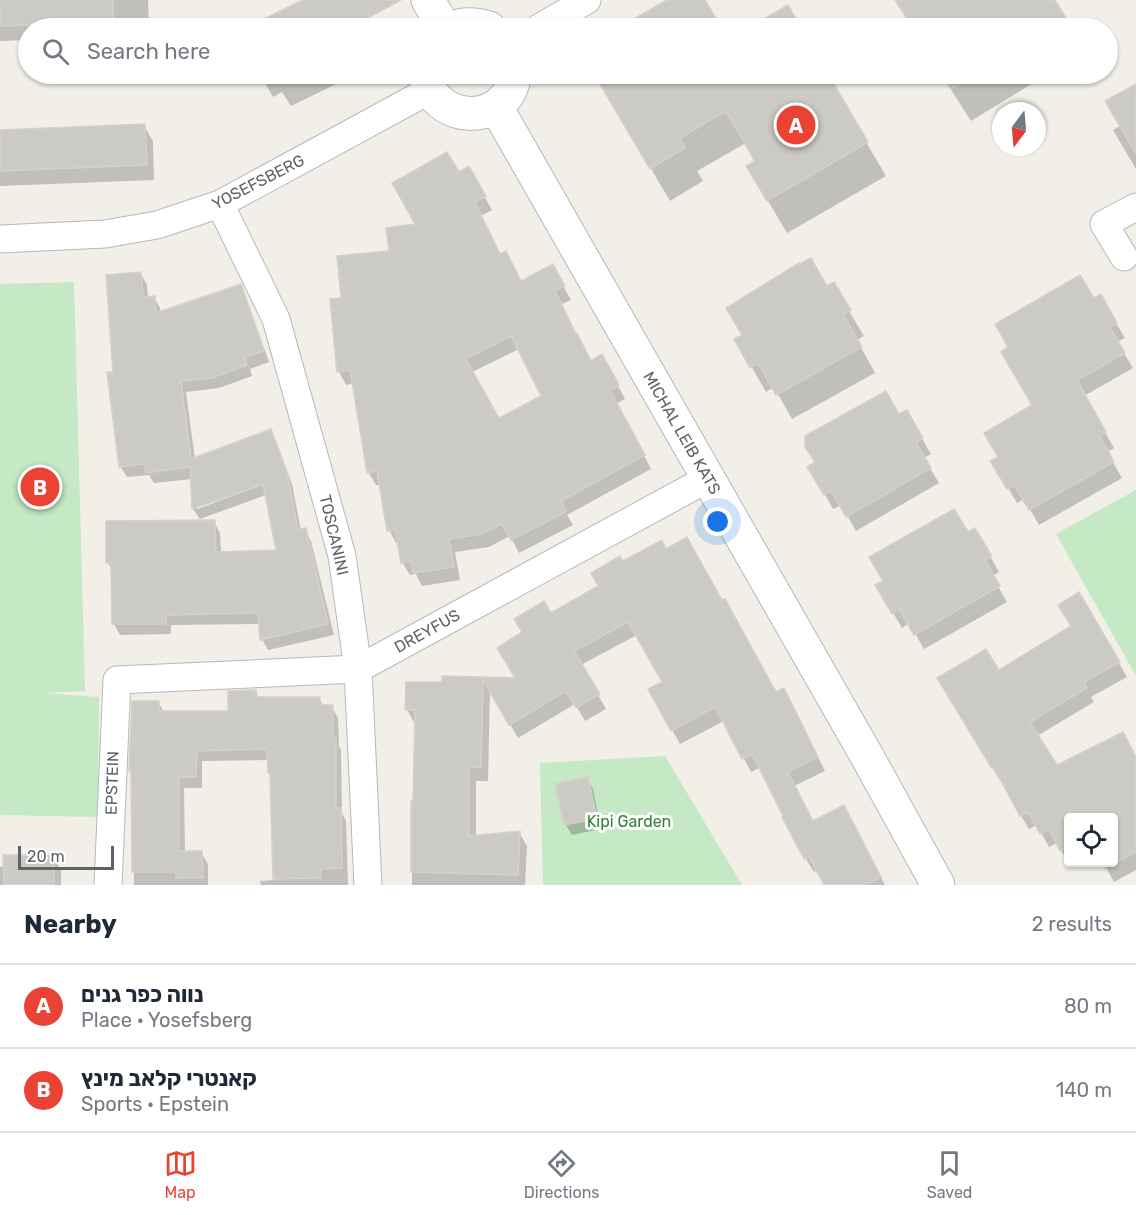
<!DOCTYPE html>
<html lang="en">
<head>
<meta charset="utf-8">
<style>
  :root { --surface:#fff; --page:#f2f2f3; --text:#1f2937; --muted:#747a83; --line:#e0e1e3; --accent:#ea4335 }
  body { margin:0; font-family:Rubik,Heebo,sans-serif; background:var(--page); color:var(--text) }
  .controls { position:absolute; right:18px; bottom:18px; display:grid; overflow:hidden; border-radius:6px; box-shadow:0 2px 4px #0004 }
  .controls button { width:54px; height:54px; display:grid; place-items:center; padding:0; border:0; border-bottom:2px solid var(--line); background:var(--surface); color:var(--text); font:30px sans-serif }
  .compass { position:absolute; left:992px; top:102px; width:54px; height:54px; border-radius:50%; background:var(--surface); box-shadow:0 2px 4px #0004; rotate:196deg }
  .scale { position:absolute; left:18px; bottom:15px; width:96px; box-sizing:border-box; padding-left:6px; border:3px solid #5f6368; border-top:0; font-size:16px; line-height:21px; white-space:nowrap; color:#5f6368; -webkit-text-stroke:4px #fff; paint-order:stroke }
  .you { position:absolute; left:718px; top:522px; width:21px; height:21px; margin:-15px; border:4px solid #fff; border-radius:50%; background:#1a73e8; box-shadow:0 0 0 9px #1a73e833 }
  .badge { display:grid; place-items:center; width:39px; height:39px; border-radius:50%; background:var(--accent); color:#fff; font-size:20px; font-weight:700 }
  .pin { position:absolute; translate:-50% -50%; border:3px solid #fff; box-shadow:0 2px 6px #0006 }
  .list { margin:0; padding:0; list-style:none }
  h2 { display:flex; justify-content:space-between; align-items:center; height:78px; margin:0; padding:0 24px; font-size:26px }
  h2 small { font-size:20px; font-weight:400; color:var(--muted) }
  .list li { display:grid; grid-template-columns:39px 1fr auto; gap:18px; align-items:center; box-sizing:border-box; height:84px; padding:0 24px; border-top:2px solid var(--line) }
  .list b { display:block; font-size:22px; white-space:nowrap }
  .list p { margin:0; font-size:20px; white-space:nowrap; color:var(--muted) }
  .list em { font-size:20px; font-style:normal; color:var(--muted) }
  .icon { flex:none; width:33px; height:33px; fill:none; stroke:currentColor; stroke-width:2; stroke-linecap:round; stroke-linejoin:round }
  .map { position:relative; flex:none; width:1136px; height:885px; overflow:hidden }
  .search { position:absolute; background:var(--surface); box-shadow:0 2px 4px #0004; left:18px; right:18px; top:18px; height:66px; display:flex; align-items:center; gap:15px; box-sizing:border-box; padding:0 21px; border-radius:33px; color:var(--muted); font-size:22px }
  .sheet { height:246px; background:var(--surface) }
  nav { display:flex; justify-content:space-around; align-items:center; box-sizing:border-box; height:84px; border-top:2px solid var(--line); background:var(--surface); font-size:16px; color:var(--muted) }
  nav a { display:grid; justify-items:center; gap:3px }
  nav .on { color:var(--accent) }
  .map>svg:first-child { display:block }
  .green { fill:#c5e8c5 }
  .shadow { fill:#0003; fill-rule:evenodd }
  .building { fill:#cccac5; stroke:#d6d1c6; stroke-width:1.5; fill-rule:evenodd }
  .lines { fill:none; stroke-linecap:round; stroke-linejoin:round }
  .minor-casing { stroke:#b5b8bc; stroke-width:29 }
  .tertiary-casing { stroke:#b5b8bc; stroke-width:35 }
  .minor { stroke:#fff; stroke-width:27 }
  .tertiary { stroke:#fff; stroke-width:33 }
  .labels { text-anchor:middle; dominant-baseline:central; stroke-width:6; stroke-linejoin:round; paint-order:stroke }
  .street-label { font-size:16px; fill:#5f6368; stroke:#fff }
  .park-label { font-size:16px; fill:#348238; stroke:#fff }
</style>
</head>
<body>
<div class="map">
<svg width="1136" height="885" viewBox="0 0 1136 885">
  <rect width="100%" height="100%" fill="#f1efe8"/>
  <path class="green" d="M 74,282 L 85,691 L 43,693 L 99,697 L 98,817 L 0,815 L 0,284 Z
    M 1136,490 L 1136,676 L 1056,534 Z
    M 665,756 L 742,885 L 543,885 L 540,763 Z"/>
  <path class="shadow" d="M 0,0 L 148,0 L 149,28 L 28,28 L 28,40 L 0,41 Z
    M 306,0 L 360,0 L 375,28 L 249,28 Z
    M 670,0 L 703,0 L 720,28 L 621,28 Z
    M 895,0 L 1053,0 L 1071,28 L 913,28 Z
    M 787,7 L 800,28 L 750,28 Z
    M 260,74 L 357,74 L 291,106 L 282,92 L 273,97 Z
    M 595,74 L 826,74 L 886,176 L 787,233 L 748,167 L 757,162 L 746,143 L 697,171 L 703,181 L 670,201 Z
    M 941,74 L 1048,74 L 971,121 Z
    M 1136,86 L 1136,169 L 1113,130 L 1121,125 Z
    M 144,126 L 153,141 L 154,180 L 0,186 L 0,132 Z
    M 468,168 L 492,210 L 481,216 L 501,255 L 521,282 L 552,266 L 571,300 L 562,304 L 577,335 L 591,362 L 609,369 L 625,399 L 616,404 L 651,469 L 567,515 L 573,525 L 519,553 L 510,536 L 489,547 L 455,552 L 460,580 L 422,586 L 416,574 L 410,575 L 402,562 L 399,542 L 396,543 L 389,530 L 381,485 L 376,485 L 368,472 L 354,383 L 346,385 L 339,372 L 343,299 L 417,225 L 458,174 ZM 519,349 L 543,397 L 499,420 L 472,372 Z
    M 141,274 L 147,285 L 148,298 L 154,297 L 160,308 L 161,313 L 240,286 L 246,297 L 269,362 L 250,369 L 252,376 L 219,388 L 186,392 L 195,459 L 270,431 L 276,442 L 292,484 L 301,531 L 305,530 L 311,541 L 334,635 L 268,650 L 262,639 L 260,624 L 171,625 L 171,634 L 120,635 L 114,624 L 113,572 L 108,563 L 108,523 L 214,522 L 220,533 L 221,553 L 278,552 L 266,495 L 200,519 L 193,509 L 192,479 L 154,483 L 149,475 L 127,477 L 120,466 L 115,373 ZM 269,480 L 270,482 L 197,509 L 197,506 Z
    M 826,288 L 849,311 L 864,336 L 857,340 L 875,373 L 792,419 L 774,387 L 766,392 L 736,340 Z
    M 1100,296 L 1125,338 L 1117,342 L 1133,368 L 1084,396 L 1114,448 L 1107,452 L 1122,478 L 1039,525 L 1024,499 L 1017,503 L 992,461 L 1000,457 L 1034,406 L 1093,300 Z
    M 906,412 L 931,454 L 924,458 L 939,483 L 856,531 L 841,505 L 833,509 L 809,467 Z
    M 975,530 L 999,572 L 992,576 L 1007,602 L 924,649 L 909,623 L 902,628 L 877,586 Z
    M 666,551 L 776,694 L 791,704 L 825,771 L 794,786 L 813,823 L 851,820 L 885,885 L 825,885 L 818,870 L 814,872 L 806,859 L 784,818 L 761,767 L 751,772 L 724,721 L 680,744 L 650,690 L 664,683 L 637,635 L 581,665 L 606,709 L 585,721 L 575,704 L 518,738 L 490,690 L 488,781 L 476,781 L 476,836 L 519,832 L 527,846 L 525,885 L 412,885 L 412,802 L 414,802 L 415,724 L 407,710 L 444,684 L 444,677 L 517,679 L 550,615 L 600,587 L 623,563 Z
    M 1079,594 L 1127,677 L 1091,697 L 1094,702 L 1037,736 L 1057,767 L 1136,759 L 1136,870 L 1114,882 L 1103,862 L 1114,862 L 1114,818 L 1068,818 L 1068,862 L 1071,862 L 1069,864 L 1057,843 L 1049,847 L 1037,825 L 1029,829 L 947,692 L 998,672 L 1073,627 Z
    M 255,691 L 259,698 L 319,698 L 324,707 L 332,707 L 338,718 L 339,746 L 341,750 L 342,813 L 346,821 L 348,885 L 261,885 L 260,881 L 275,880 L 272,778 L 269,773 L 269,760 L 202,761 L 202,788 L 184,788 L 185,852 L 201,852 L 208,864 L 208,885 L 134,885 L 133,774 L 130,770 L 158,702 L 164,712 L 230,713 Z
    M 587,779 L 593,789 L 601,829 L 572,835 L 566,825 L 557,785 Z
    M 53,856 L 61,871 L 61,885 L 0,885 L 0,867 Z"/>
  <path class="building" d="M 0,0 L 113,0 L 113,22 L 0,26 Z
    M 303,0 L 401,0 L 360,22 L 363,28 L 248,28 L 247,27 Z
    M 667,0 L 705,0 L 721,27 L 727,28 L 618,28 Z
    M 895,0 L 1055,0 L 1066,18 L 1049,28 L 913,28 Z
    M 788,5 L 801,28 L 748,28 Z
    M 594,74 L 828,74 L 868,142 L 767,201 L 746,166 L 755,161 L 726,111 L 680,138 L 685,148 L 650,169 Z
    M 941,74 L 977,74 L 951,89 Z
    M 1136,84 L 1136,154 L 1105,101 Z
    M 145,124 L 147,165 L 0,171 L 0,130 Z
    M 447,152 L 459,172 L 469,166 L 486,196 L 475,202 L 500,254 L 506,251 L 521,281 L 553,264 L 565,286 L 555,291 L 576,334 L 577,333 L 591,361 L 602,354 L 619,385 L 610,390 L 645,455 L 561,501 L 566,512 L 511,540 L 502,524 L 481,534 L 449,539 L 454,567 L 413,573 L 411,561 L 401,563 L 395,529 L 387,531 L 377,471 L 367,473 L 350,370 L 337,372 L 330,299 L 341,298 L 337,256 L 389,251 L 386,228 L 415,224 L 392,183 ZM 511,336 L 541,396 L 499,418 L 466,359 Z
    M 811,258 L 827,286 L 834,282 L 851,310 L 843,315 L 862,347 L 776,395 L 758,363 L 750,368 L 734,339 L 742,335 L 726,308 L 799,263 L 800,264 Z
    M 141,272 L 143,297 L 155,296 L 156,313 L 241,284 L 264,351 L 245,357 L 247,365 L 212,378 L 181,381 L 191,459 L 271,429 L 287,472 L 298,530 L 306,528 L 328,624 L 260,640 L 258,613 L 166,615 L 166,624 L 112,624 L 111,563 L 106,563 L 106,521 L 215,520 L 216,552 L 276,550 L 263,484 L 192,509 L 190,467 L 146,473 L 145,464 L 119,467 L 107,372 L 113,372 L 106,275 Z
    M 1080,275 L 1094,298 L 1101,294 L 1117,323 L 1110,327 L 1125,353 L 1077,380 L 1106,432 L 1100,436 L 1114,462 L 1029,510 L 1014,485 L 1007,489 L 990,461 L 998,457 L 984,433 L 1032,405 L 1001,352 L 1008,347 L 995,324 Z
    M 886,391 L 899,414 L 907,410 L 923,438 L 916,442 L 931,468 L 846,517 L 831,491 L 824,495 L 807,467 L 815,462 L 805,447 L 805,436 Z
    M 954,509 L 968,532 L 975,528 L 992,556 L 985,560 L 1000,586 L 914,635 L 899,609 L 892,614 L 875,585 L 883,581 L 869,557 Z
    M 687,537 L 722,600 L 725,599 L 776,692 L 784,688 L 818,757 L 788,772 L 813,821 L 844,805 L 881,877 L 866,885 L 824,885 L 809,857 L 804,859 L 782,817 L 783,816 L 752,754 L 742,759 L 715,707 L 671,731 L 648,689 L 662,682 L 628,622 L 574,651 L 600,694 L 576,708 L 566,691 L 509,725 L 483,680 L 481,768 L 469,767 L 469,836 L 520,831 L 518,875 L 411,872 L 411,801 L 413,801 L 415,710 L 405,710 L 406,682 L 442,682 L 442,676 L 515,678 L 497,648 L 522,632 L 514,619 L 544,601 L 551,613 L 598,586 L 591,573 L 620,556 L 623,561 L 662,540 L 666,549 Z
    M 1079,592 L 1120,662 L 1084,682 L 1087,688 L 1030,722 L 1057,765 L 1123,732 L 1136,757 L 1136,852 L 1105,868 L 1101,862 L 1113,862 L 1113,818 L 1068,818 L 1068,846 L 1060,851 L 1049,829 L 1040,834 L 1028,812 L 1020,816 L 993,766 L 991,767 L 937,678 L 986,649 L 999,670 L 1071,626 L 1058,605 Z
    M 256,690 L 256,697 L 320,697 L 320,705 L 333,705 L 333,738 L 336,738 L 336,808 L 341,808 L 342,868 L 321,869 L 321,878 L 273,879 L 270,773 L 268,773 L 267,749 L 197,751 L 196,777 L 179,777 L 179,851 L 202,851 L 203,878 L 176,878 L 176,872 L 132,872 L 131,771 L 129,771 L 132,701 L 159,701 L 159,711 L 228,711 L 228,691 Z
    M 588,777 L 597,819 L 564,825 L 555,784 Z
    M 3,855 L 54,855 L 54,885 L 4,885 Z"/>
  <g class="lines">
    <defs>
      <path id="minor" d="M 539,28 L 587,0
        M 220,204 L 276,319 L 342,556 L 358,669 L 368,885
        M 0,239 L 105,234 L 157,225 L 220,204 L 430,90
        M 1124,257 L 1104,224 L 1136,207
        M 108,885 L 117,680 L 358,669 L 707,479"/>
      <path id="tertiary" d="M 428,0 L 444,28
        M 452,28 C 464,23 476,24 489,28
        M 426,74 C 429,112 479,127 504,99 C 511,92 513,83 515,74
        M 496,107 L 868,758 L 938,885"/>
    </defs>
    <use href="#minor" class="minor-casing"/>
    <use href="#tertiary" class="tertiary-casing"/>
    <use href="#minor" class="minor"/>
    <use href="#tertiary" class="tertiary"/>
  </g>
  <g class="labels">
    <g class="street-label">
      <text transform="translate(258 182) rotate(-27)">YOSEFSBERG</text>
      <text transform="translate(682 433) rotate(60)">MICHAL LEIB KATS</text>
      <text transform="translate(334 535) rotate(77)">TOSCANINI</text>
      <text transform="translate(427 631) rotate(-29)">DREYFUS</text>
      <text transform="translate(112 783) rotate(-88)">EPSTEIN</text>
    </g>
    <g class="park-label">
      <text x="629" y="821">Kipi Garden</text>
    </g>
  </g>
</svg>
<div class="controls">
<button><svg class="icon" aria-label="locate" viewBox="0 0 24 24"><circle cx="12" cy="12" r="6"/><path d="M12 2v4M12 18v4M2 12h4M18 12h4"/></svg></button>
</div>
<svg class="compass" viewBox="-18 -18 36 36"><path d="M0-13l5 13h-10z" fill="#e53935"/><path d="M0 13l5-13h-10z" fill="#747a83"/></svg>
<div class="scale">20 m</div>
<div class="you"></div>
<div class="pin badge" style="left:796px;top:125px">A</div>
<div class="pin badge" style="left:40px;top:487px">B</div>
<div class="search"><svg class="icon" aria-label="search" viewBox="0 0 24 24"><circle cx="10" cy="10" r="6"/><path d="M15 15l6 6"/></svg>Search here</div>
</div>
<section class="sheet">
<h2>Nearby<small>2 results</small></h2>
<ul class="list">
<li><span class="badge">A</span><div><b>נווה כפר גנים</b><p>Place · Yosefsberg</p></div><em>80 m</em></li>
<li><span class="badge">B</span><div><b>קאנטרי קלאב מינץ</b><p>Sports · Epstein</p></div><em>140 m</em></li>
</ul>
</section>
<nav>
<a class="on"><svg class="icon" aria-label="map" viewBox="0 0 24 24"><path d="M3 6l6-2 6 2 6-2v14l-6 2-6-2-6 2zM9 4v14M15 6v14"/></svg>Map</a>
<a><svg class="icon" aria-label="directions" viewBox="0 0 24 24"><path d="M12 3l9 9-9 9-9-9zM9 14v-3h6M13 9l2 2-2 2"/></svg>Directions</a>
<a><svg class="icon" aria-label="saved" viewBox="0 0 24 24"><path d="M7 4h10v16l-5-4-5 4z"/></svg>Saved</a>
</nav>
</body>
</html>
